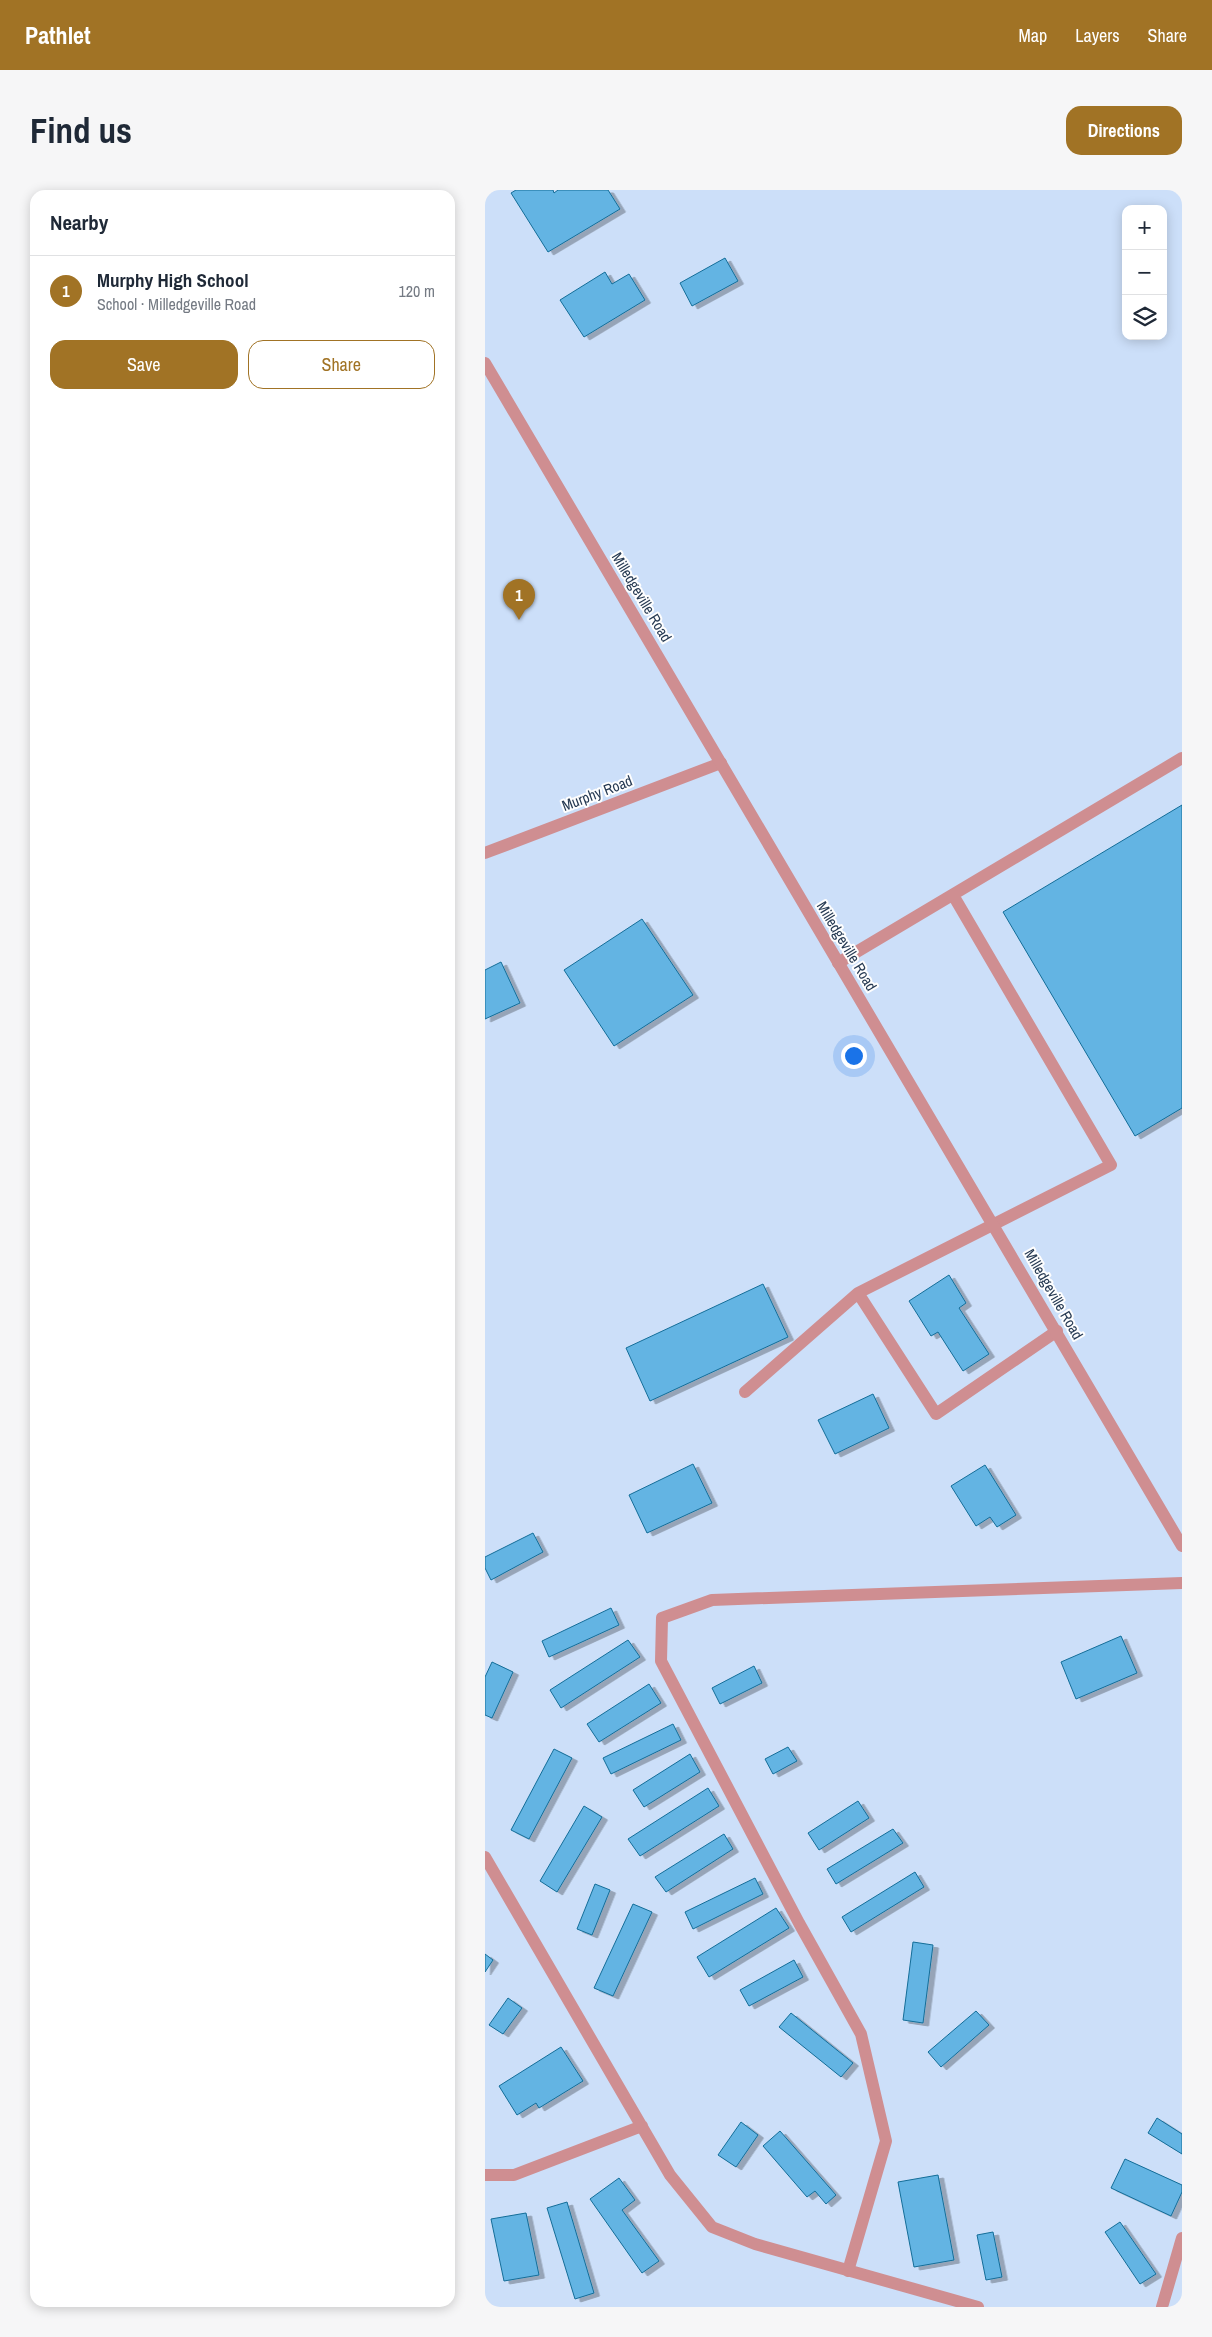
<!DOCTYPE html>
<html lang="en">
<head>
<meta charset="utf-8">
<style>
  :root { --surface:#fff; --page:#f6f6f7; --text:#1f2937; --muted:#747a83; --line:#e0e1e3; --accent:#a17325 }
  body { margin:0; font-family:"Archivo Narrow",sans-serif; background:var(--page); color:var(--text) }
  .controls { position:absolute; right:15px; top:15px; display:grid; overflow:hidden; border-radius:10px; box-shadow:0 2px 12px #0003 }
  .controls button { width:45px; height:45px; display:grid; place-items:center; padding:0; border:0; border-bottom:1px solid var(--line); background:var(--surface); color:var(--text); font:25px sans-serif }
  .you { position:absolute; left:368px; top:865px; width:18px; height:18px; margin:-12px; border:4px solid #fff; border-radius:50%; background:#1a73e8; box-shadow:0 0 0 8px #1a73e833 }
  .badge { display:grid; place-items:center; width:32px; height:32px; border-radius:50%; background:var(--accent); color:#fff; font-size:16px; font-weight:700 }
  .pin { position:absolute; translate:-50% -41px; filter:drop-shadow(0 1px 2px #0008) }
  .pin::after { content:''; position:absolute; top:26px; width:18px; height:15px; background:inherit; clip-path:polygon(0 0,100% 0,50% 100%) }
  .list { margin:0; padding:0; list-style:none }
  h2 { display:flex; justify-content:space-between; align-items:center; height:65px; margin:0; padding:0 20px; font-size:21px }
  h2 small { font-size:16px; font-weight:400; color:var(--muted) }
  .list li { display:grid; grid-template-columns:32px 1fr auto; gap:15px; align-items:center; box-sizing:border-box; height:70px; padding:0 20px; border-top:1px solid var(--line) }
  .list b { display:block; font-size:19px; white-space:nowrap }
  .list p { margin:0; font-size:16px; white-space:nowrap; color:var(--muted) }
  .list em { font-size:16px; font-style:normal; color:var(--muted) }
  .actions { display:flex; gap:10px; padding:15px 20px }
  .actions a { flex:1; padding:11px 0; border:1px solid var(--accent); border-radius:15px; text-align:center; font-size:18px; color:var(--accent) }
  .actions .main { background:var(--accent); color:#fff }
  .icon { flex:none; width:28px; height:28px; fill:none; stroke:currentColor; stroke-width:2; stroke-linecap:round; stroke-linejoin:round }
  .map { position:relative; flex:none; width:697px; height:2117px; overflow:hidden; border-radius:15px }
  header { display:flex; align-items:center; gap:30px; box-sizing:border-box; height:70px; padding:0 25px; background:var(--accent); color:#fff }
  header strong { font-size:24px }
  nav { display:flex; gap:28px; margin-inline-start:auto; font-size:18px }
  .intro { display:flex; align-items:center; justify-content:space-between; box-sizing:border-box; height:120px; padding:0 30px }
  h1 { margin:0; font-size:35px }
  .button { padding:12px 22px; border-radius:15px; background:var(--accent); color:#fff; font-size:18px; font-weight:700 }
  main { display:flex; gap:30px; padding:0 30px }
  aside { flex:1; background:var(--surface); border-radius:15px; box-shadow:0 2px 12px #0003 }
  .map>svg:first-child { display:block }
  .building { fill:#64b4e3; stroke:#126d98; filter:url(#shadow) }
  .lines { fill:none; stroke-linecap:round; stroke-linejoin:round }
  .service { stroke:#cf8e91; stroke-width:12 }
  .minor { stroke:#cf8e91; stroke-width:12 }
  .tertiary { stroke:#cf8e91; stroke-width:12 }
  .labels { text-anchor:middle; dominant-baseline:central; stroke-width:4; stroke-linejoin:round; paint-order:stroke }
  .street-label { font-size:15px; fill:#263a53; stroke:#fefefe }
</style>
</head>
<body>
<header>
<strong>Pathlet</strong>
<nav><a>Map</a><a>Layers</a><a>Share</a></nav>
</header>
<div class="intro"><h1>Find us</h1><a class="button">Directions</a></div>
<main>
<aside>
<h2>Nearby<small></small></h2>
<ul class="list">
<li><span class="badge">1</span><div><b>Murphy High School</b><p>School · Milledgeville Road</p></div><em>120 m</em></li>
</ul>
<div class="actions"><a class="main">Save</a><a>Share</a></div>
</aside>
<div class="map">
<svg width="697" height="2117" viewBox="0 0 697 2117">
  <defs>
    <filter id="shadow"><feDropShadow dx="5.5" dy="3" stdDeviation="0" flood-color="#0004"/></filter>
  </defs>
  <rect width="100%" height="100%" fill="#ccdff9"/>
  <path class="building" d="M 31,0 L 68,0 L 69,3 L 73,0 L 123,0 L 135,19 L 63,62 L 26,3 Z
    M 240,68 L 253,91 L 207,116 L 195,93 Z
    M 120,82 L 127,94 L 144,84 L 160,110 L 99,147 L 75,110 Z
    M 697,615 L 697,918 L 650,946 L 518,722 Z
    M 157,729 L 208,805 L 129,856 L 79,780 Z
    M 16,772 L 35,813 L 0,829 L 0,780 Z
    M 464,1085 L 481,1113 L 474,1118 L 504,1164 L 478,1181 L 453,1142 L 446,1146 L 424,1111 Z
    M 278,1094 L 303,1147 L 165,1211 L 141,1158 Z
    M 388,1204 L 404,1238 L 350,1264 L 333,1230 Z
    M 208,1274 L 227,1313 L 162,1343 L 144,1305 Z
    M 500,1275 L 531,1325 L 512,1337 L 505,1327 L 491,1336 L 466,1296 Z
    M 48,1343 L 58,1362 L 6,1390 L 0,1378 L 0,1367 Z
    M 126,1418 L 134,1435 L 64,1467 L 57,1451 Z
    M 636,1446 L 652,1483 L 591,1509 L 576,1472 Z
    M 143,1450 L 155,1467 L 76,1518 L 65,1500 Z
    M 7,1472 L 28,1482 L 7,1528 L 0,1525 L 0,1487 Z
    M 269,1476 L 277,1493 L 235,1514 L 227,1498 Z
    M 164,1494 L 176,1513 L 114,1552 L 102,1534 Z
    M 188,1534 L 196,1550 L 126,1584 L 118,1568 Z
    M 303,1557 L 312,1571 L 288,1584 L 280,1569 Z
    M 69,1559 L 87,1568 L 44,1649 L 26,1640 Z
    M 205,1564 L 215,1582 L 159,1617 L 148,1600 Z
    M 223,1598 L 234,1616 L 155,1666 L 143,1649 Z
    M 373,1611 L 384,1628 L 334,1660 L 323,1643 Z
    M 99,1616 L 117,1627 L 72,1702 L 55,1691 Z
    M 408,1639 L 418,1653 L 351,1694 L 342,1679 Z
    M 239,1644 L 248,1659 L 181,1702 L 170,1687 Z
    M 430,1682 L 439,1697 L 366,1742 L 357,1727 Z
    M 270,1688 L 278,1704 L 208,1739 L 200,1722 Z
    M 110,1694 L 125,1700 L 107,1745 L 92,1739 Z
    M 148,1714 L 167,1722 L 128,1806 L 109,1798 Z
    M 291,1718 L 304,1738 L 224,1787 L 212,1767 Z
    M 428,1752 L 448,1755 L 438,1833 L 418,1830 Z
    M 0,1764 L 8,1770 L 0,1782 Z
    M 309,1770 L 318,1787 L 264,1816 L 255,1800 Z
    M 23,1808 L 37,1818 L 18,1844 L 4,1835 Z
    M 491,1821 L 504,1835 L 456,1877 L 443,1862 Z
    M 306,1823 L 368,1873 L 356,1887 L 294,1837 Z
    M 76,1857 L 98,1891 L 54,1918 L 51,1913 L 32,1925 L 14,1896 Z
    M 672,1928 L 697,1944 L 697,1964 L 663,1943 Z
    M 256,1932 L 273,1945 L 251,1977 L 233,1965 Z
    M 295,1941 L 351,2005 L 341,2014 L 330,2001 L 322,2007 L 278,1956 Z
    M 640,1969 L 697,1995 L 697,2002 L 686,2026 L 626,1998 Z
    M 453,1985 L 469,2070 L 429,2077 L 413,1992 Z
    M 134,1988 L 150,2010 L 137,2020 L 174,2071 L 157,2083 L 105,2009 Z
    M 82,2012 L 109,2103 L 90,2109 L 62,2018 Z
    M 41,2023 L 54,2085 L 19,2091 L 6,2029 Z
    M 635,2032 L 671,2084 L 655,2094 L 620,2042 Z
    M 508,2042 L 517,2087 L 501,2090 L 492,2045 Z"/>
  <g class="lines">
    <path class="service" d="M 353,773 L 697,568
      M 373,1103 L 451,1224 L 572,1141
      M 260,1202 L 373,1103 L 626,975 L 468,705
      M 0,1667 L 185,1985 L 227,2037 L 270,2054 L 493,2117
      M 0,1985 L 29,1985 L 157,1936
      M 363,2081 L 401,1951 L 376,1844 L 314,1733 L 176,1471 L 177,1428 L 227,1410 L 697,1393
      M 677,2117 L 697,2048"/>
    <path class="minor" d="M 0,663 L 236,573"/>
    <path class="tertiary" d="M 0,173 C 232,567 467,960 697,1356"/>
  </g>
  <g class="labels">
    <g class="street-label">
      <text transform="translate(157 407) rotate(59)">Milledgeville Road</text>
      <text transform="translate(112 603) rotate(-21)">Murphy Road</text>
      <text transform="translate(362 756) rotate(59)">Milledgeville Road</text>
      <text transform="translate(569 1104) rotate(60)">Milledgeville Road</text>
    </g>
  </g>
</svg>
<div class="controls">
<button>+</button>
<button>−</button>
<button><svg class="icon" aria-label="layers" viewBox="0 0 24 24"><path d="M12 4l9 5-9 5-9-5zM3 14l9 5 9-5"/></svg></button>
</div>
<div class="you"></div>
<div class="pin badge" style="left:34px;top:430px">1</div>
</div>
</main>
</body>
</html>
